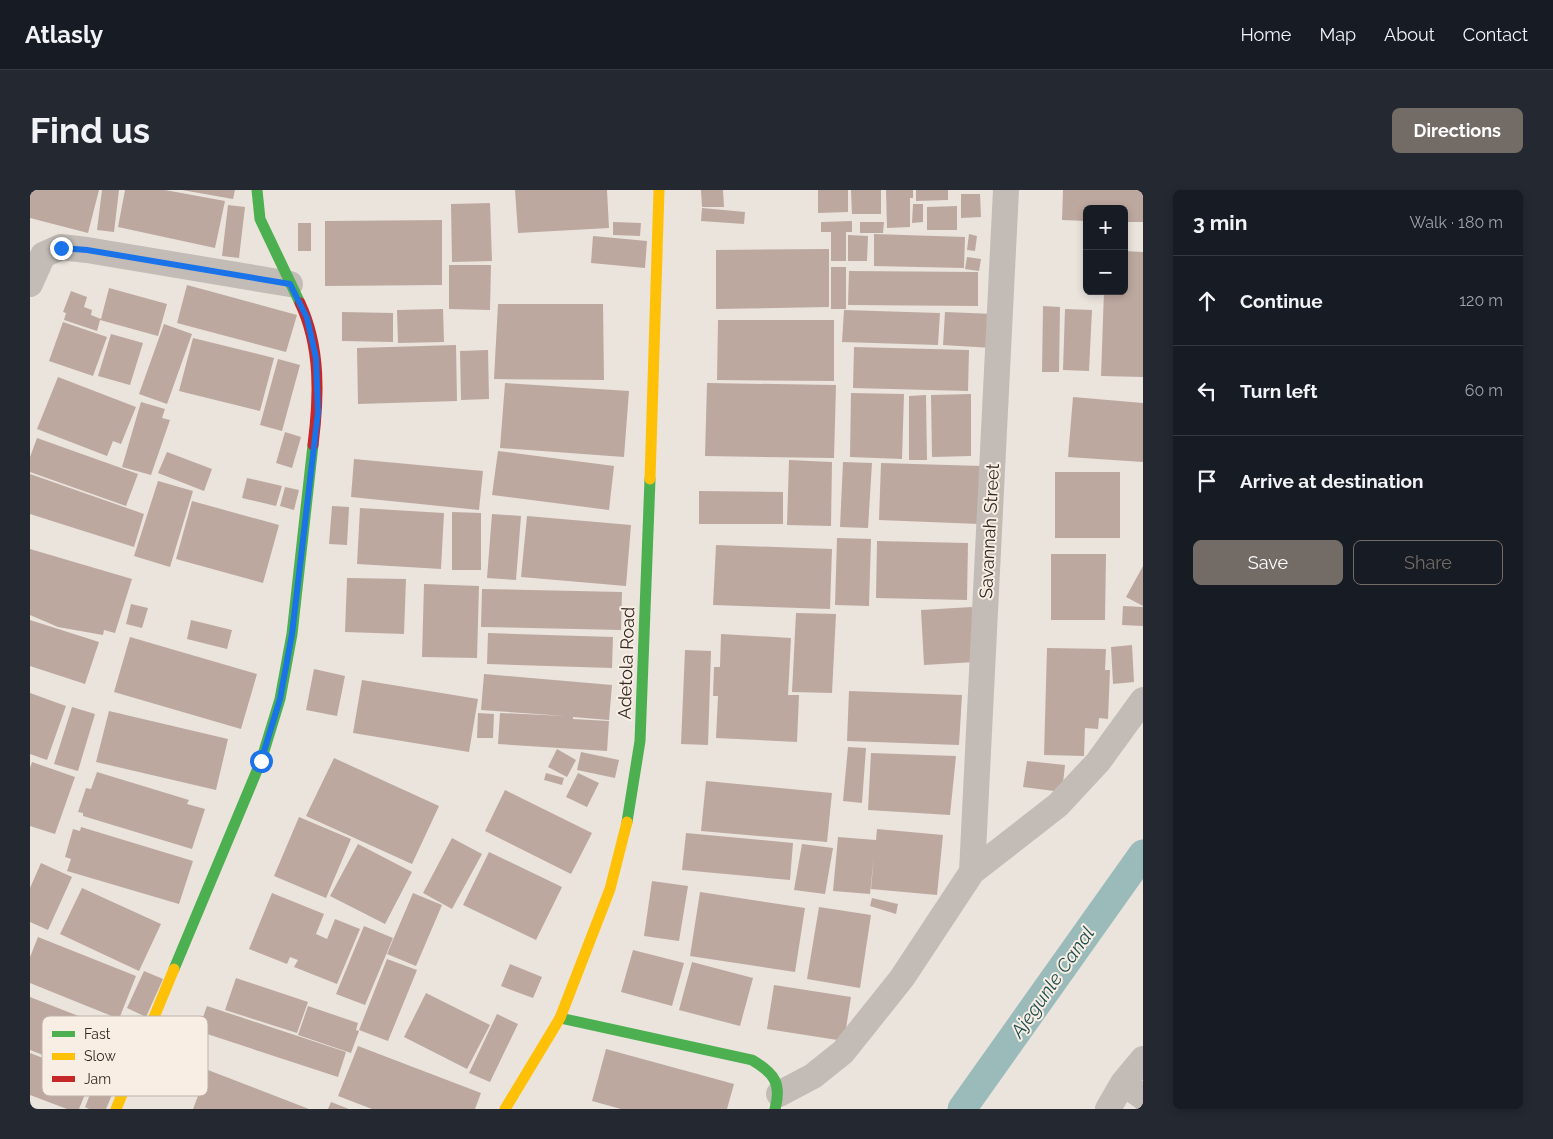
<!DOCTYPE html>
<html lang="en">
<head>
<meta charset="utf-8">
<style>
  :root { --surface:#171b24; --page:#242831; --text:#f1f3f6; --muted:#9ea1a6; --line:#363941; --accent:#736b66 }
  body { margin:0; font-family:Raleway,sans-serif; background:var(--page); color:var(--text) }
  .controls { position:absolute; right:15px; top:15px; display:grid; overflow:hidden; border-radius:8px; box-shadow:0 2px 8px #0003 }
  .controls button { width:45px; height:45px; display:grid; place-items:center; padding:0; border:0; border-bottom:1px solid var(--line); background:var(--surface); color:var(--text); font:25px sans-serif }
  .stop { position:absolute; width:15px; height:15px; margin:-11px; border:4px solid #1a73e8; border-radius:50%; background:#fff }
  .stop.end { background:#1a73e8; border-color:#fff; box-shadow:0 1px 5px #0008 }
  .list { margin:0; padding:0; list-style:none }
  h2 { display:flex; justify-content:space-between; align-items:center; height:65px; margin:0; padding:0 20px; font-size:21px }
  h2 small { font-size:16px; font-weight:400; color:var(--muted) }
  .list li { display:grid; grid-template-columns:32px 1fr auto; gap:15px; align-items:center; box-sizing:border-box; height:90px; padding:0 20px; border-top:1px solid var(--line) }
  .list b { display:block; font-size:19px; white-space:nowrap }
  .list em { font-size:16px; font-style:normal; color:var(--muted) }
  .actions { display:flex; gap:10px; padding:15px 20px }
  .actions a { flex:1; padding:11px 0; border:1px solid var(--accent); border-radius:8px; text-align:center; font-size:18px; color:var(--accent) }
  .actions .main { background:var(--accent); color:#fff }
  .icon { flex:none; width:28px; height:28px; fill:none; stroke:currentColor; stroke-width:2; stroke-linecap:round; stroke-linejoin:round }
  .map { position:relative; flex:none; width:1113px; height:919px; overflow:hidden; border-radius:8px }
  header { display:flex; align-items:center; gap:30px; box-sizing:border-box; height:70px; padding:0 25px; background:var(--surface); border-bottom:1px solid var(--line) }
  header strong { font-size:24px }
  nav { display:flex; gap:28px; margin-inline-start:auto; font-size:18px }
  .intro { display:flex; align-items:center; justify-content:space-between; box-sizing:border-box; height:120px; padding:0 30px }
  h1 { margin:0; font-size:35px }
  .button { padding:12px 22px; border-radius:8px; background:var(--accent); color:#fff; font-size:18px; font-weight:700 }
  main { display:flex; gap:30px; padding:0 30px }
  aside { flex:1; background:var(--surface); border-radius:8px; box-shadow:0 2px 8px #0003 }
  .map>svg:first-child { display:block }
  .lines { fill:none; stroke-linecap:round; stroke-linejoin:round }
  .canal { stroke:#9abbba; stroke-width:29 }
  .building { fill:#bda89f }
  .street { stroke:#c3bcb6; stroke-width:26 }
  .fast { stroke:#4caf50; stroke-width:11 }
  .slow { stroke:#ffc107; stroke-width:11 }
  .jam { stroke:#c62828; stroke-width:11 }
  .route { stroke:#1a73e8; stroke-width:6 }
  .labels { text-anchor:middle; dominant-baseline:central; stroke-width:4; stroke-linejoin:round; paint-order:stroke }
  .street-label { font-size:18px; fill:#332a26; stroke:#f8eee3 }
  .water-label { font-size:19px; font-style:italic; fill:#1d4e52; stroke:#f8eee3 }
  .key { fill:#f8eee3; stroke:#bdb3aa; stroke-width:1 }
  .key-label { font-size:14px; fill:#332a26 }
</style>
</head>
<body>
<header>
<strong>Atlasly</strong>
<nav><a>Home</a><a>Map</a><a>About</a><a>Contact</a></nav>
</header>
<div class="intro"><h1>Find us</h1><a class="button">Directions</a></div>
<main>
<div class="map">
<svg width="1113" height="919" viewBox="0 0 1113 919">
  <rect width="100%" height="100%" fill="#eae4dd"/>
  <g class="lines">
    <path class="canal" d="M 932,919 L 1113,664"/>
  </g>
  <path class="building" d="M 0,0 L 69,0 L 58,43 L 0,28 Z
    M 72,0 L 89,0 L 84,42 L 67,40 Z
    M 95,0 L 135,0 L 195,11 L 185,58 L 88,37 Z
    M 152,0 L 205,0 L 203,9 Z
    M 485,0 L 577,0 L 579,38 L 488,43 Z
    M 671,0 L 693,0 L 694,17 L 672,17 Z
    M 788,0 L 818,0 L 818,22 L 788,23 Z
    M 821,0 L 851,0 L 851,24 L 822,24 Z
    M 856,0 L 883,0 L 883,8 L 880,8 L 880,37 L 857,38 Z
    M 886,0 L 918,0 L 918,10 L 886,11 Z
    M 1033,0 L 1113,0 L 1113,32 L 1094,32 L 1094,19 L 1057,19 L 1057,31 L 1032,30 Z
    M 931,4 L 950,4 L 951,27 L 931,28 Z
    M 460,13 L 462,71 L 422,72 L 421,14 Z
    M 883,14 L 893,14 L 893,32 L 882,33 Z
    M 198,15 L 215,17 L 209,68 L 192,66 Z
    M 927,16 L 927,40 L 897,40 L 897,17 Z
    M 672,18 L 715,22 L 714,34 L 671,31 Z
    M 412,30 L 412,95 L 295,96 L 295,31 Z
    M 822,31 L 822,42 L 816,42 L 816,71 L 801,71 L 801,42 L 791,42 L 791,32 Z
    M 583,32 L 611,33 L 610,46 L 583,45 Z
    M 830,32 L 854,32 L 853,43 L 830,43 Z
    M 268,33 L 281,33 L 281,61 L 268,61 Z
    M 844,44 L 935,47 L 934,78 L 844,76 Z
    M 939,44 L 947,46 L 945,61 L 937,60 Z
    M 818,45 L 838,46 L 837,71 L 818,71 Z
    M 563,46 L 617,51 L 615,78 L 561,73 Z
    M 799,59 L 799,117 L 686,119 L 686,60 Z
    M 1094,61 L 1113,62 L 1113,187 L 1071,186 L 1074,101 L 1094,101 Z
    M 937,67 L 951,69 L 949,81 L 935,79 Z
    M 419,75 L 461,75 L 460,120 L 419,119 Z
    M 801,77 L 816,77 L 816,119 L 801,119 Z
    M 819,81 L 948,82 L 948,116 L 818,115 Z
    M 157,95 L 267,125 L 256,162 L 147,133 Z
    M 79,98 L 137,114 L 128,146 L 70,130 L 67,141 L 34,130 L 36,123 L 33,122 L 41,101 L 57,107 L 54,117 L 62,120 L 61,125 L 71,129 Z
    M 468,114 L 573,114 L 574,190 L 464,189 Z
    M 1013,116 L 1030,117 L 1029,182 L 1012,182 Z
    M 413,119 L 414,152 L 368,153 L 367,120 Z
    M 1035,119 L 1062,120 L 1059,181 L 1033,180 Z
    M 814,120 L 910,123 L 908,155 L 812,152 Z
    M 312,122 L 363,123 L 363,152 L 312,151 Z
    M 915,122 L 964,124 L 962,158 L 913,155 Z
    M 688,130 L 804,130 L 804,191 L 687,190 Z
    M 33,132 L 77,147 L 63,186 L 19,171 Z
    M 134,134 L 162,144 L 137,214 L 109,204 Z
    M 81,144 L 113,153 L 100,195 L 68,186 Z
    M 163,148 L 244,168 L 230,221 L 149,201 Z
    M 426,155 L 427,211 L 328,214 L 327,158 Z
    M 824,157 L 939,160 L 938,201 L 823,198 Z
    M 458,160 L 459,209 L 431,210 L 430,161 Z
    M 248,169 L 270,175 L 252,241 L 230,235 Z
    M 28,187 L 106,217 L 91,254 L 83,251 L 77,266 L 7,239 Z
    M 475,193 L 599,201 L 594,267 L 470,258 Z
    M 677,193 L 806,195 L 804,268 L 675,266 Z
    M 821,203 L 874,204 L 872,269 L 820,267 Z
    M 941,204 L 941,266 L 902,267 L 901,205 Z
    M 896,205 L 897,270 L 879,270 L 879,206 Z
    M 1043,207 L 1113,213 L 1113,272 L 1038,267 Z
    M 111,212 L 135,219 L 132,228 L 140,230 L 121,285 L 92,277 Z
    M 255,242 L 271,247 L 262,278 L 246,273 Z
    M 7,248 L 108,284 L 96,316 L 0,282 L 0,267 Z
    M 468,261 L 584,276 L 579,320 L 462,305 Z
    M 137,262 L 182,279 L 174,301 L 128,283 Z
    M 324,269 L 453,281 L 449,320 L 321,307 Z
    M 759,270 L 802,272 L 801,336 L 757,335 Z
    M 813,272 L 842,273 L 838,338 L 810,337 Z
    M 851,273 L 952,276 L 949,334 L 849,330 Z
    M 1025,282 L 1090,282 L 1090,348 L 1025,348 Z
    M 0,284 L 114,324 L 104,357 L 0,324 Z
    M 217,288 L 252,296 L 246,316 L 212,308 Z
    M 128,291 L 163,301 L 140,377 L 104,366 Z
    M 255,297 L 269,300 L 264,320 L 250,316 Z
    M 669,301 L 753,302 L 753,334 L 669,334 Z
    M 162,311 L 249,335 L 233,393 L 146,369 Z
    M 302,316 L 319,317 L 317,355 L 299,354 Z
    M 330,318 L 414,323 L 411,379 L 327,374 Z
    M 422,322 L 451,323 L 451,380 L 422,380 Z
    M 462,324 L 491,326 L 486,390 L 457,388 Z
    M 497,326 L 601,335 L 596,396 L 491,387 Z
    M 807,348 L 841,349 L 839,416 L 805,415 Z
    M 847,351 L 938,353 L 937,410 L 846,408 Z
    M 686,355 L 802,359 L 800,419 L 683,415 Z
    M 0,359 L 102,389 L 85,443 L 74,440 L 73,445 L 28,437 L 0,425 Z
    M 1021,364 L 1076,364 L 1075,430 L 1021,430 Z
    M 1113,376 L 1113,416 L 1096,407 Z
    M 317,388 L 376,389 L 374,444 L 315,442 Z
    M 394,394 L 449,396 L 447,468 L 392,467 Z
    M 452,399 L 592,402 L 591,440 L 451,437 Z
    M 101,414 L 118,418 L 112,438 L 96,434 Z
    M 1093,416 L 1113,417 L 1113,436 L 1092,435 Z
    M 942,417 L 945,472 L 894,475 L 891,420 Z
    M 766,423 L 806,424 L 802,503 L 762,502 Z
    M 0,430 L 69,452 L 55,494 L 0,476 Z
    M 161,430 L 202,440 L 197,459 L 157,449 Z
    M 458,443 L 583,447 L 582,478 L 457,474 Z
    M 691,444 L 761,448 L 758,505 L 769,505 L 767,552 L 686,548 L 688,506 L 683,506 L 684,477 L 690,477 Z
    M 100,447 L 227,484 L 211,539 L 84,502 Z
    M 1102,455 L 1104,492 L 1083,494 L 1081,457 Z
    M 1017,458 L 1076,459 L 1075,480 L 1080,480 L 1078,529 L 1069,528 L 1068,539 L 1055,538 L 1054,566 L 1014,565 Z
    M 655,460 L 681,461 L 678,555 L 651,554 Z
    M 284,479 L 315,486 L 307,526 L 276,520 Z
    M 454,484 L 582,495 L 579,530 L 543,527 L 543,529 L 579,531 L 577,561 L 468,554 L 470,523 L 535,526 L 451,520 Z
    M 332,490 L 448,509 L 439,562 L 323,543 Z
    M 819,501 L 932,505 L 929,555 L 817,551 Z
    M 0,503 L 36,516 L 17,570 L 0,564 Z
    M 42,517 L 65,524 L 48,581 L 24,574 Z
    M 79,521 L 198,549 L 186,600 L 66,572 Z
    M 448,523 L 464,524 L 463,548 L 447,548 Z
    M 818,557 L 836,558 L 832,613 L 813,611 Z
    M 527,559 L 546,570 L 537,587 L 518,577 Z
    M 551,562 L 589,570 L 585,588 L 547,580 Z
    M 841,563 L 926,566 L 920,625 L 838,620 Z
    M 304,568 L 409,616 L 382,674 L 276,626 Z
    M 997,571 L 1035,575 L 1032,602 L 993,597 Z
    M 2,572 L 45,587 L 25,644 L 0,636 L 0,578 Z
    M 67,582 L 159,610 L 157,614 L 175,619 L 162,659 L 53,626 L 53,623 L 48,622 L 56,598 L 61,599 Z
    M 516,583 L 534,588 L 532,595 L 514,590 Z
    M 548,583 L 569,593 L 557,617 L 536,607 Z
    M 676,591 L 802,603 L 797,652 L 671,641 Z
    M 475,600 L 562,643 L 541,684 L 455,641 Z
    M 269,627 L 321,649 L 296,708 L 244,686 Z
    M 51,637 L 163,671 L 149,714 L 37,681 L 41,669 L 35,667 L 43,639 L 50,641 Z
    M 847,639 L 913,645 L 907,705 L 841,699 L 844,665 L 840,704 L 803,701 L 808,647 L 846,650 Z
    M 656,643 L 763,653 L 760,690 L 652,680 Z
    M 422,648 L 452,664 L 422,719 L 393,703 Z
    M 328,654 L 382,682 L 355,734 L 300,706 Z
    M 772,654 L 803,658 L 795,704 L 764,700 Z
    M 459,662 L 532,697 L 506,750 L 433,715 Z
    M 11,673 L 42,687 L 18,740 L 0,732 L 0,698 Z
    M 622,691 L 658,696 L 649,751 L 614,746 Z
    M 52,698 L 131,734 L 109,781 L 30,744 Z
    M 670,702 L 775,718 L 765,782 L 660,766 Z
    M 242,703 L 294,724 L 286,744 L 297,749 L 305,729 L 330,739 L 307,794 L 264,777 L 268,770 L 260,767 L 257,774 L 219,759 Z
    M 383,703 L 412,715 L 386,776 L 357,764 Z
    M 842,708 L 868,714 L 866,724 L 840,716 Z
    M 789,717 L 841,725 L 830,798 L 777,789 Z
    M 334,736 L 363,748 L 335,815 L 306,804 Z
    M 8,747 L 106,786 L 89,829 L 0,793 L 0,767 Z
    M 603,760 L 654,773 L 642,816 L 591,802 Z
    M 357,769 L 387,780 L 358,851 L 329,840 Z
    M 662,772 L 723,788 L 710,836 L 649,820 Z
    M 480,774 L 512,787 L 503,808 L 471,796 Z
    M 114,781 L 133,789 L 116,827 L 97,818 Z
    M 206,788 L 278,812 L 267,843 L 195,820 Z
    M 744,795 L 821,807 L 814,851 L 737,839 Z
    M 396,803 L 460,835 L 437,879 L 374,847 Z
    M 0,807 L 84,840 L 66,885 L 0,860 Z
    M 177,816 L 316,862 L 308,887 L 168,841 Z
    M 278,816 L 328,833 L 326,840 L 329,841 L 321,863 L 268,845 Z
    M 467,824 L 488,834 L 460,892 L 439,883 Z
    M 328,856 L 451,903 L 445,919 L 342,919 L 308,906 Z
    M 576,859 L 704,894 L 697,919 L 591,919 L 562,911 Z
    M 0,863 L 62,887 L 49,919 L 37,919 L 0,905 Z
    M 178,880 L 279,919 L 163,919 Z
    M 68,885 L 87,893 L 76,919 L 59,919 L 55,917 Z
    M 301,912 L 319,919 L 298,919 Z"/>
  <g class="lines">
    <path class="street" d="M 0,94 L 13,65 L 31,57 L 57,60 L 260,94
      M 942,682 L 976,0
      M 1093,893 L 1113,907
      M 749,904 L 783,886 L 813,862 L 872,788 L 942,682 L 1028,615 L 1068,572 L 1113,510
      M 1078,919 L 1093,893 L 1113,869"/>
    <path class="fast" d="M 227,0 L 230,29 L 270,113
      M 597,632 L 610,551 L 620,289
      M 144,779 L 231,571 L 250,509 L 262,444 L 283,255
      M 530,828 L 722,870 C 744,883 752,893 745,919"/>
    <path class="slow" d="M 620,289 L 629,0
      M 86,919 L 144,779
      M 475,919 L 530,828 L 580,699 L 597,632"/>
    <path class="jam" d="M 270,113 C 291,157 289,208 283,255"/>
  </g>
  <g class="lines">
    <path class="route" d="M 31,58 L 57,60 L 260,94 L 277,128 L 286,168 L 288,222 L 262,444 L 250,509 L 231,571"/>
  </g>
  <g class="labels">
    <g class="street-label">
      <text transform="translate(959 341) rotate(-87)">Savannah Street</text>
      <text transform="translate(596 473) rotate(-88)">Adetola Road</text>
    </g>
    <g class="water-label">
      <text transform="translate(1022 792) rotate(-55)">Ajegunle Canal</text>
    </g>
  </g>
  <rect x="12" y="826" width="166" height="80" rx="8" class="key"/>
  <rect x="22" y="841" width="23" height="6" fill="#4caf50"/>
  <rect x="22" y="863" width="23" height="7" fill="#ffc107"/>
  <rect x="22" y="886" width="23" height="6" fill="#c62828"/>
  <g class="key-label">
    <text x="54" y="849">Fast</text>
    <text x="54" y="871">Slow</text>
    <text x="54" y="894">Jam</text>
  </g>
</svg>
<div class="controls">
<button>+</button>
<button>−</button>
</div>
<div class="stop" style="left:231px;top:571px"></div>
<div class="stop end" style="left:31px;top:58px"></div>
</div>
<aside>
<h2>3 min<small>Walk · 180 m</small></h2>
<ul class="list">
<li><svg class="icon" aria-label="ahead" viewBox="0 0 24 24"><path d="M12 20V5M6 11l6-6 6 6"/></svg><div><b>Continue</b></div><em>120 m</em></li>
<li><svg class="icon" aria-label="left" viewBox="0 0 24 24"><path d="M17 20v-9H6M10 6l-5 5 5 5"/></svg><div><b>Turn left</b></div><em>60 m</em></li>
<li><svg class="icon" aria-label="arrive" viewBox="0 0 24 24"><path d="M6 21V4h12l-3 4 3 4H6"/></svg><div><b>Arrive at destination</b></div></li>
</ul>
<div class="actions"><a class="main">Save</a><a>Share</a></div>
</aside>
</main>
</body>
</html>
